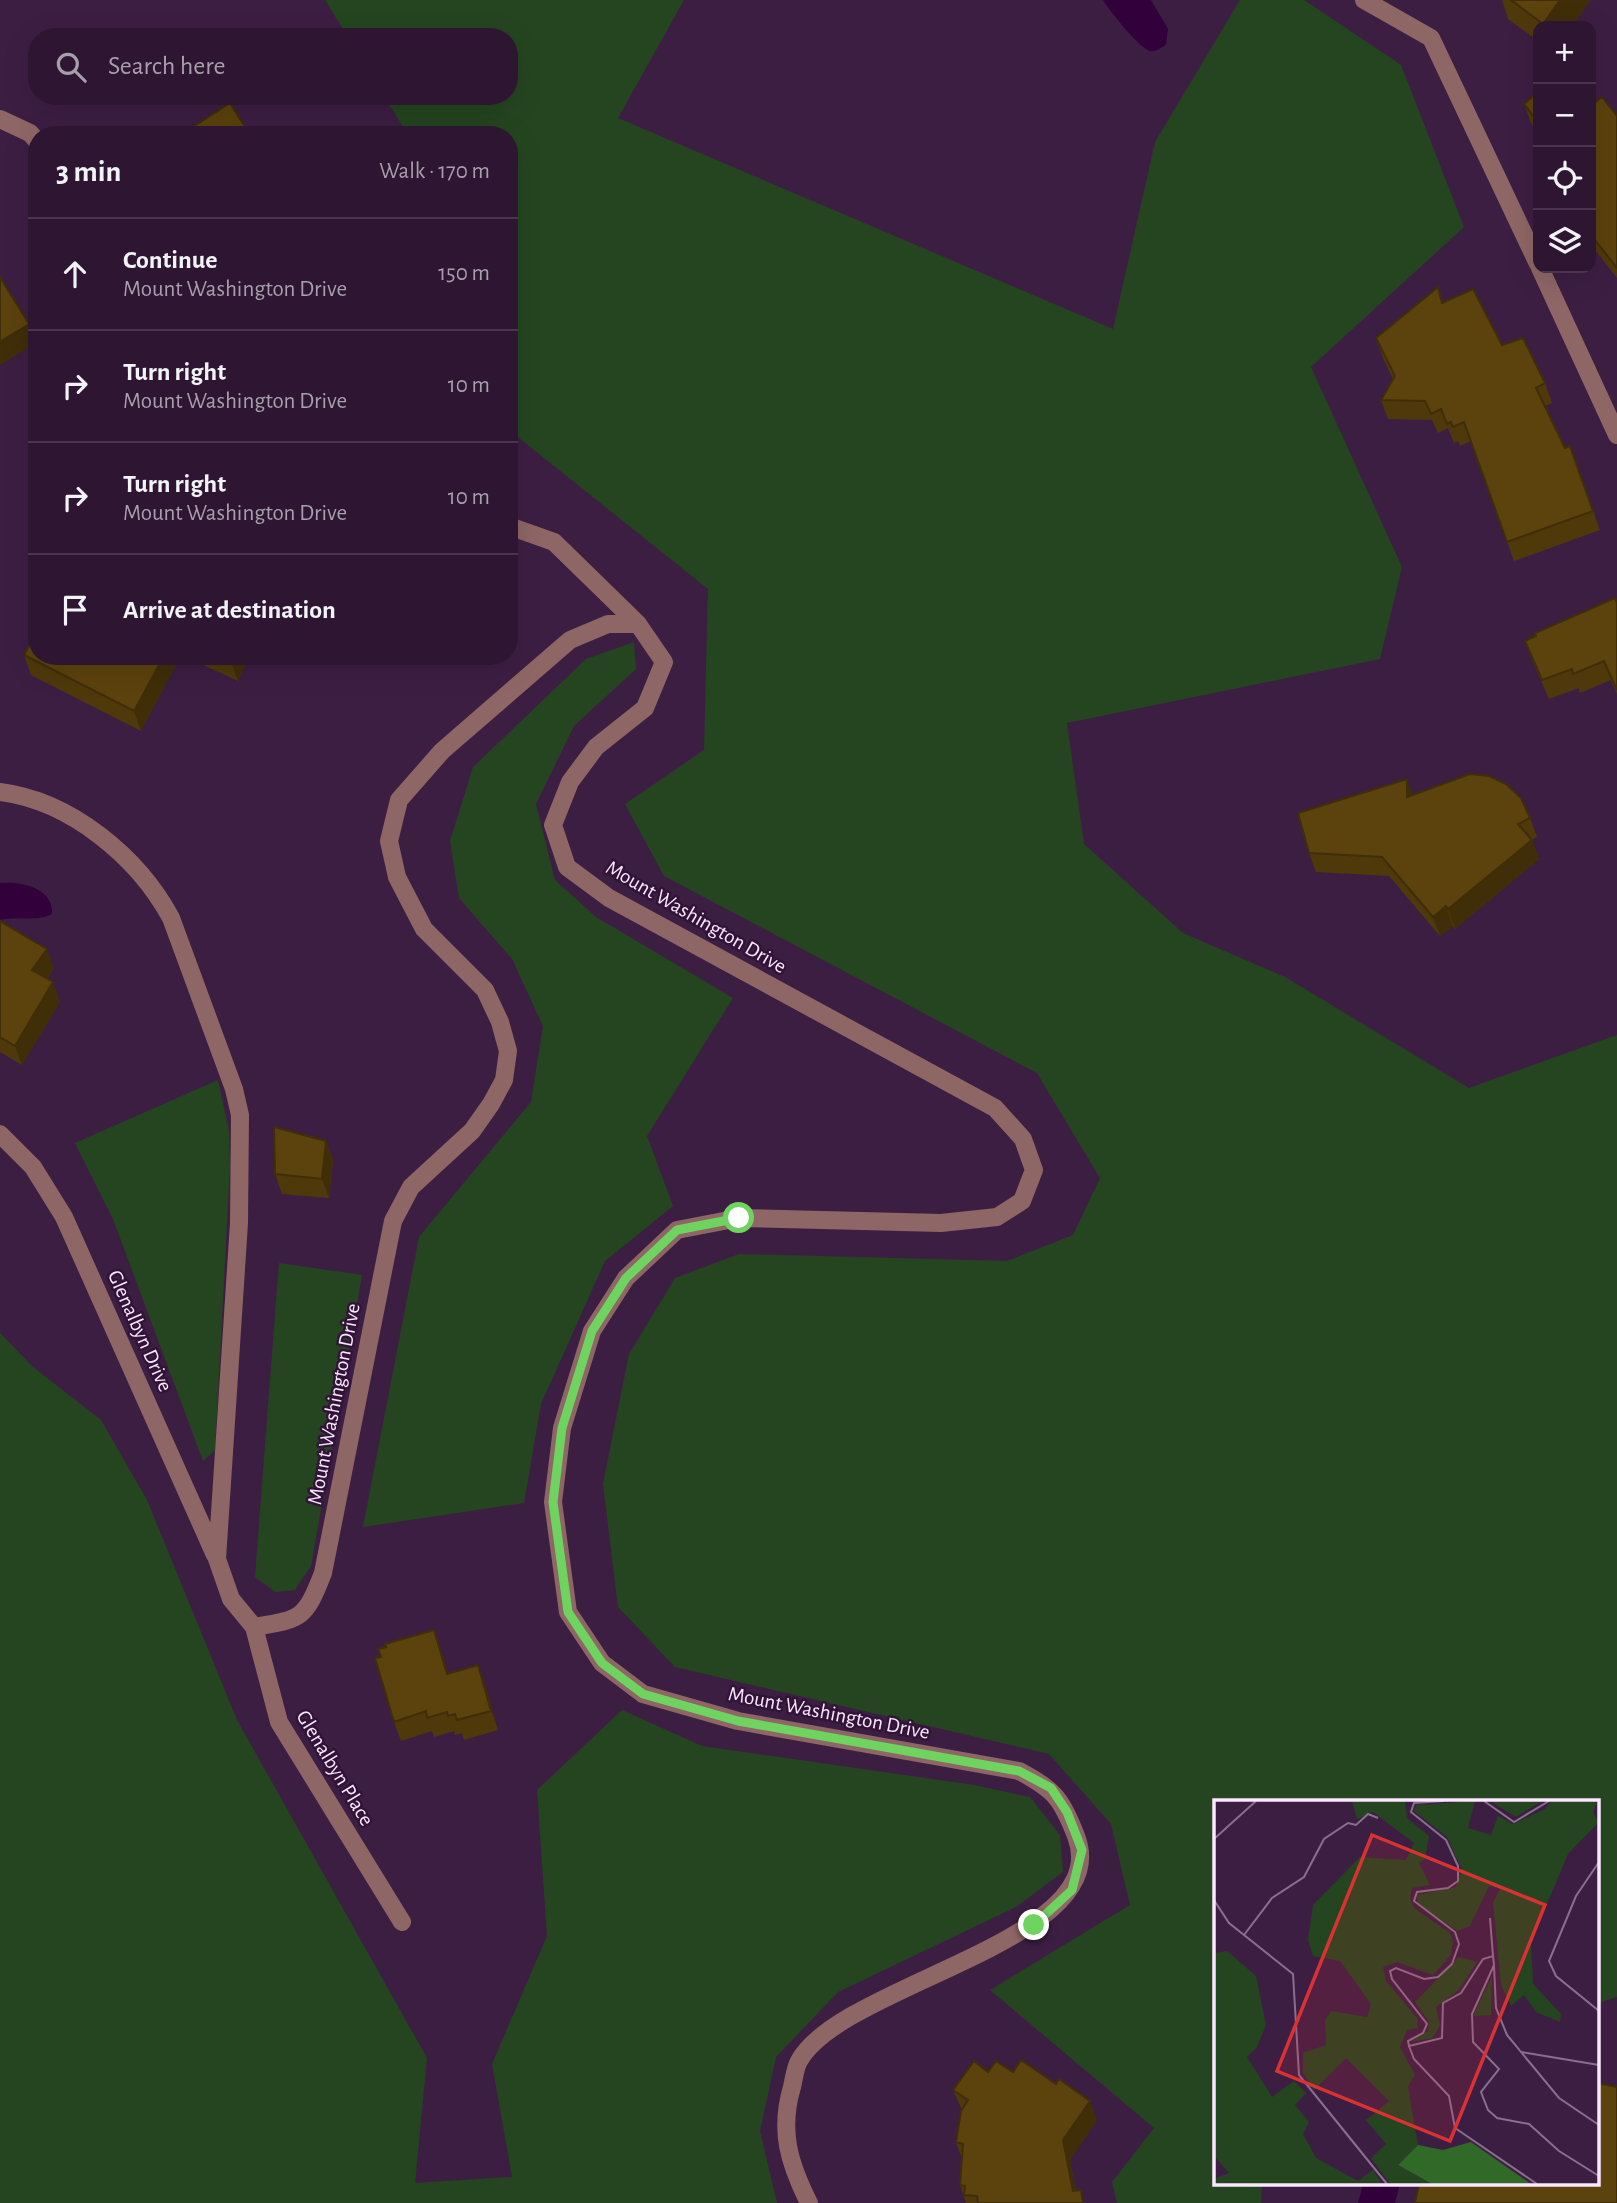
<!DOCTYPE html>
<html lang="en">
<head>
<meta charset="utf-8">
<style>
  :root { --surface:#2e1632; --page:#361f3a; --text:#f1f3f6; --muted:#a79fac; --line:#49354d }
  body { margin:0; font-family:"Alegreya Sans",sans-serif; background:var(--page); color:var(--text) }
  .controls { position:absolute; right:21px; top:21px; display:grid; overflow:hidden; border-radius:14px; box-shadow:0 7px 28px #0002 }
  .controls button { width:63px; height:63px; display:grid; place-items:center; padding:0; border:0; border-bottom:2px solid var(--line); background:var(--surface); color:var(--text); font:35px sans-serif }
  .stop { position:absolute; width:21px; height:21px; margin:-16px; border:5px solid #6fd360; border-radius:50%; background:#fff }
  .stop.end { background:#6fd360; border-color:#fff; box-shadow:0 2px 7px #0008 }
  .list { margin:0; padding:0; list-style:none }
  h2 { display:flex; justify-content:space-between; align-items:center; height:91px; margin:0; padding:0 28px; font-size:30px }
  h2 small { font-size:23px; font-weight:400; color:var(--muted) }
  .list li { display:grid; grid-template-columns:46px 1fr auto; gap:21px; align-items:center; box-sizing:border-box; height:112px; padding:0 28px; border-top:2px solid var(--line) }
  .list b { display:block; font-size:26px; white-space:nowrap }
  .list p { margin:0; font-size:23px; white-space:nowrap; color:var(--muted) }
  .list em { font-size:23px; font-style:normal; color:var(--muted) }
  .icon { flex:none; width:38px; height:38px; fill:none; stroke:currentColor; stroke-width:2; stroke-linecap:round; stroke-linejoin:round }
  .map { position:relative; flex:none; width:1617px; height:2203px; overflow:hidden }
  .search { position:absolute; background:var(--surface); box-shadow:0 7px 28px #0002; left:28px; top:28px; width:490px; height:77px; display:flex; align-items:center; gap:18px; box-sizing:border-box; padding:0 24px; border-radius:28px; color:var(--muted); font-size:26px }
  .panel { position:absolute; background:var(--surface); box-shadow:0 7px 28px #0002; left:28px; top:126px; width:490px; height:539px; border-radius:28px }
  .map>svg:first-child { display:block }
  .green { fill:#254520 }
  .water { fill:#32003b }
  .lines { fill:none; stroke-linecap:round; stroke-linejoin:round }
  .minor { stroke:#8e6665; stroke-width:18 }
  .wall { fill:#4f390b }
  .shaded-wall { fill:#402e09 }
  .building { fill:#5c420d; stroke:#402e09; stroke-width:2 }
  .route { stroke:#6fd360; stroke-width:9 }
  .labels { text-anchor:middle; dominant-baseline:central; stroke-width:5; stroke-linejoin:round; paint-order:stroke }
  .street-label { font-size:21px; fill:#fbe7ff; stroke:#321438 }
  .inset-road { fill:none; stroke:#896e8e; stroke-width:2 }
  .view { fill:#d83233; fill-opacity:0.15; stroke:#d83233; stroke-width:3.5 }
  .inset-edge { fill:none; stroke:#fbe7ff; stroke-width:3.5 }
</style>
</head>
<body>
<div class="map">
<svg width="1617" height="2203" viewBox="0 0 1617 2203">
  <rect width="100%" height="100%" fill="#3d1e43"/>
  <path class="green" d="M 325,0 L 684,0 L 618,118 L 1113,329 L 1155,142 L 1240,0 L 1304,0 L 1401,65 L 1464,227 L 1311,367 L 1402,567 L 1380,659 L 1067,723 L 1084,844 L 1183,933 L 1285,977 L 1469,1088 L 1617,1035 L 1617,1997 L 1598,2003 L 1598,1802 L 1216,1802 L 1216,2184 L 1262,2184 L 1261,2203 L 1117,2203 L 1112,2182 L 1154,2128 L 990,1990 L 1130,1905 L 1111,1824 L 1049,1754 L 675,1667 L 618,1607 L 603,1484 L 629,1354 L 675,1278 L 739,1254 L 1007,1261 L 1073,1235 L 1100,1178 L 1037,1073 L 664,876 L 625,804 L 704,750 L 708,589 L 509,430 L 509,336 L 514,309 L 509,301 L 509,135 L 408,135 L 384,96 L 509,96 L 509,37 L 348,37 Z
    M 634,642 L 636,669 L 574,726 L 536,804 L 555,880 L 596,917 L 733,998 L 647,1136 L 673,1206 L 605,1261 L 541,1404 L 524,1503 L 363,1527 L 419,1237 L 531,1102 L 543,1026 L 512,959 L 459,898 L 450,841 L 473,767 L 586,659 Z
    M 218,1080 L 229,1131 L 230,1167 L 215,1450 L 203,1461 L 113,1219 L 75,1143 Z
    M 279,1263 L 362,1275 L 311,1566 L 295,1590 L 275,1592 L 255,1577 Z
    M 0,1333 L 33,1367 L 101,1420 L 147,1500 L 237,1720 L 427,2058 L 415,2183 L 512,2177 L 492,2064 L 547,1936 L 537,1790 L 622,1710 L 702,1746 L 974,1785 L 1030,1797 L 1060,1835 L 1063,1872 L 1016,1907 L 838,1992 L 776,2057 L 760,2131 L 777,2203 L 0,2203 Z"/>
  <path class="water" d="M 1103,0 L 1151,0 L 1168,29 L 1166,45 C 1161,48 1156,52 1150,51 C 1139,48 1109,10 1103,0 Z
    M 0,883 C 21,881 54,888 52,914 C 37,922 16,916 0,920 Z
    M 1363,2184 L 1400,2184 L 1395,2203 L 1358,2203 Z"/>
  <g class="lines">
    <path class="minor" d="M 1364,0 L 1431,38 L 1538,264
      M 0,119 L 30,133 L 37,141
      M 1540,268 L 1617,435
      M 509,526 L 554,542 L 638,624
      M 0,792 C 71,801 138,857 171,918 L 234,1089 L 240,1115 L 239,1223 L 217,1559 L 231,1599 L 254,1627 C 302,1619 305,1619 323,1573 L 393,1221 L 411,1187 L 472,1131 L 491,1104 L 504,1080 L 508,1051 L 500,1022 L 485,990 L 424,929 L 397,877 L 389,841 L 399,800 L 442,751 L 570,640 L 608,624 L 638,624 L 664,662 L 645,708 L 596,747 L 570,782 L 553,825 L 567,867 L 609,898 L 995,1108 L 1023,1139 L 1034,1170 L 1022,1201 L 997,1217 L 941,1223 L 739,1218 L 677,1230 L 626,1278 L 592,1331 L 562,1428 L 553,1502 L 568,1612 L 602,1663 L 643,1694 L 738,1721 L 1019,1771 C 1054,1790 1061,1797 1076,1836 C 1117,1941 842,1983 799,2061 C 795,2068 794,2079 792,2087 C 779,2131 789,2163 809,2203
      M 0,1134 L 33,1167 L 64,1217 L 215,1555
      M 254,1627 L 279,1722 L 402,1922"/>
  </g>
  <path class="wall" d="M 1502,0 L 1591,0 L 1572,26 L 1538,26 L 1538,41 L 1508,19 Z
    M 1538,92 L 1538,132 L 1531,123 L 1524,104 Z
    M 1591,103 L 1592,105 L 1617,116 L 1617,278 L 1591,245 Z
    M 1444,303 L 1502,345 L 1545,383 L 1552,403 L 1545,406 L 1565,448 L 1570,446 L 1600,530 L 1514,561 L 1471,441 L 1460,446 L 1458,441 L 1454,443 L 1448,428 L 1438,433 L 1432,420 L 1388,419 L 1381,400 L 1393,379 L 1383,358 L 1376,338 Z
    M 1617,603 L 1617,694 L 1611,680 L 1580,693 L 1579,688 L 1549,699 L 1532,660 L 1525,641 Z
    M 24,655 L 178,661 L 141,731 L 31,675 Z
    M 187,656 L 249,656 L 238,681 L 188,658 Z
    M 1413,795 L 1530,818 L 1537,837 L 1532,840 L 1539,859 L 1455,929 L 1453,926 L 1440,936 L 1389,876 L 1316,872 L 1309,853 Z
    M 0,921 L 54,968 L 47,979 L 60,1002 L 22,1065 L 0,1052 Z
    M 326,1141 L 333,1160 L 329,1198 L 282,1194 L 275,1174 Z
    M 441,1649 L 448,1673 L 478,1665 L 485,1684 L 498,1730 L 464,1740 L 462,1733 L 455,1735 L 454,1731 L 434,1737 L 432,1731 L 401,1741 L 394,1722 Z
    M 988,2072 L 1013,2072 L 1097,2120 L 1070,2160 L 1076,2191 L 1083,2203 L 966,2203 L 960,2185 L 962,2159 L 956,2142 L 962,2110 L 953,2090 Z"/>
  <path class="shaded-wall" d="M 1560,0 L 1591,0 L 1572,26 L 1544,26 L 1543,24 Z
    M 29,324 L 36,343 L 0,365 L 0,342 Z
    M 164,656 L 177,656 L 178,661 L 141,731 L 134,711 Z
    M 233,656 L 249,656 L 238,681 L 231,662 Z
    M 1407,779 L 1414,798 L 1407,797 Z
    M 1532,840 L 1539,859 L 1455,929 L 1448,909 Z
    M 1446,906 L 1453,926 L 1440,936 L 1433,917 Z
    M 47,949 L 54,968 L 39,989 L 32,970 Z
    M 53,982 L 60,1002 L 22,1065 L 15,1046 Z
    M 326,1141 L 333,1160 L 329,1198 L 322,1179 Z
    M 434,1630 L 441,1649 L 454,1693 L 447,1674 Z
    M 478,1665 L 485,1684 L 498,1730 L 491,1711 Z
    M 1090,2101 L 1097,2120 L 1070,2160 L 1078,2203 L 1073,2191 L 1063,2140 Z"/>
  <path class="building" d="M 1511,0 L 1560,0 L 1543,24 Z
    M 1538,92 L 1538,122 L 1524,104 Z
    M 1602,97 L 1617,116 L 1617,268 L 1591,235 L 1591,103 L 1592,105 Z
    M 230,103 L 250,135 L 183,135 L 182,134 Z
    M 0,277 L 29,324 L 0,342 Z
    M 1438,287 L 1442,303 L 1473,289 L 1502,345 L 1523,338 L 1545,383 L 1536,388 L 1565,448 L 1570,446 L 1593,511 L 1507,542 L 1464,422 L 1453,427 L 1451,422 L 1447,424 L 1441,409 L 1431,414 L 1425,401 L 1381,400 L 1395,376 L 1376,338 Z
    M 1615,598 L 1617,603 L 1617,690 L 1604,661 L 1573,674 L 1572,669 L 1542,680 L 1525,641 L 1536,636 L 1535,633 Z
    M 37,631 L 37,656 L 164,656 L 134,711 L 24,655 Z
    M 219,656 L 233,656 L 231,662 Z
    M 1470,774 L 1489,776 L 1506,784 L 1521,798 L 1530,818 L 1518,824 L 1532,840 L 1448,909 L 1446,906 L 1433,917 L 1382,857 L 1309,853 L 1298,813 L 1407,779 L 1407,797 Z
    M 0,921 L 47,949 L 32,970 L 53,982 L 15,1046 L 0,1037 Z
    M 274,1127 L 326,1141 L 322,1179 L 275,1174 Z
    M 434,1630 L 447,1674 L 478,1665 L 491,1711 L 457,1720 L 455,1714 L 448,1716 L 447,1712 L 427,1718 L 426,1711 L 394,1722 L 375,1658 L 381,1657 L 378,1649 L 386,1647 L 385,1644 Z
    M 1021,2060 L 1056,2084 L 1059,2079 L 1090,2101 L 1063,2140 L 1073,2191 L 1081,2190 L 1083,2203 L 978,2203 L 977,2196 L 964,2195 L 965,2186 L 960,2185 L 963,2144 L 956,2142 L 961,2111 L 968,2100 L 953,2090 L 974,2061 L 988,2072 L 996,2061 L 1013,2072 Z
    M 1598,2083 L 1617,2087 L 1617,2203 L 1415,2203 L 1419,2184 L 1598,2184 Z"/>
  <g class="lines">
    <path class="route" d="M 739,1218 L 677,1230 L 626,1278 L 592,1331 L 562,1428 L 553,1502 L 568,1612 L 602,1663 L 643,1694 L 738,1721 L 1019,1771 L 1051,1788 L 1067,1812 L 1082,1850 L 1072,1890 L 1034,1925"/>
  </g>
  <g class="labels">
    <g class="street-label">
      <text transform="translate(696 917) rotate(30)">Mount Washington Drive</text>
      <text transform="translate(140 1331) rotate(66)">Glenalbyn Drive</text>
      <text transform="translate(334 1404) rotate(-79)">Mount Washington Drive</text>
      <text transform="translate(829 1713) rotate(11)">Mount Washington Drive</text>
      <text transform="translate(335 1768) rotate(59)">Glenalbyn Place</text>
    </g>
  </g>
  <g transform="translate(1214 1800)">
    <rect width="385" height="385" fill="#3d1e43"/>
    <path d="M 138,1 L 191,1 L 193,18 L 215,36 L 211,59 L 205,63 L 216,85 L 198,88 L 196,98 L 200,108 L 236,133 L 239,142 L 236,156 L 219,175 L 183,162 L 169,167 L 172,181 L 203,218 L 204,228 L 193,230 L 186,247 L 201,275 L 194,286 L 204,345 L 184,365 L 218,384 L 176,384 L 157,358 L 172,344 L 152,320 L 175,301 L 132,258 L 100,290 L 89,273 L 89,253 L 112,245 L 111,220 L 117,211 L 153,217 L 157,204 L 126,161 L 99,156 L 94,140 L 99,105 L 146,57 L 192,60 L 200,43 L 159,12 L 143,19 ZM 261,1 L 254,28 L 277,35 L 284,16 L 299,24 L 331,9 L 337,1 L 383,1 L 379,13 L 385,22 L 354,54 L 317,142 L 319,184 L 347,214 L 346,222 L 322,212 L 310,195 L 297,206 L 287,185 L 279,102 L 286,89 L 275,86 L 256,126 L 243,131 L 204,104 L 203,95 L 242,87 L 248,70 L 233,37 L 200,11 L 202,5 ZM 276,1 L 328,1 L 302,17 ZM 13,151 L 42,176 L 52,225 L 43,247 L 33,257 L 58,297 L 80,281 L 92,293 L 81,305 L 95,322 L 89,334 L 102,358 L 144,381 L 159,370 L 168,384 L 0,384 L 0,379 L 15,373 L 0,356 L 0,153 ZM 245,157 L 263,162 L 245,190 L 222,207 L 226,225 L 219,238 L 197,242 L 214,231 L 215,222 L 201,202 ZM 278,176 L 277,215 L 259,216 Z" fill="#254520"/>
    <path d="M 257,342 L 317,384 L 218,384 L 184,365 L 204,345 L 229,350 Z" fill="#316a28"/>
    <path class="inset-road" d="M 230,1 L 200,3 L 197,12 L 232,40 L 244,66 L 244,81 L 234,88 L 203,92 L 200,101 L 241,132 L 245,144 L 238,164 L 224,177 L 210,179 L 182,168 L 176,171 L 178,179 L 213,224 L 209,233 L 194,241 L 195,246 L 228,238 L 229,203 L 247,193 L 269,159 L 279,156 L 280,165 L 258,214 L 259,242 L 285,269 L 267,292 L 274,310 L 283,318 L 315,324 L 345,351 L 385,376M 270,1 L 300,22 L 335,1M 0,39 L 42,1M 385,62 L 362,96 L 335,161 L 342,176 L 385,211M 0,100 L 15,123 L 79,174 L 85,275 L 173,384M 276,118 L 279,156M 30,135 L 58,98 L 90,77 L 110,39 L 134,23 L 142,25 L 154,14 L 164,18M 280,166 L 282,208 L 293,235 L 345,298 L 385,325M 385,168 L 385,204M 195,246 L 200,259 L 235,296 L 241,328 L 323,384M 307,252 L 385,265"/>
    <path class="view" d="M 158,35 L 331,105 L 236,341 L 63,271 Z"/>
    <rect width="385" height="385" class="inset-edge"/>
  </g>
</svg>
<div class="controls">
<button>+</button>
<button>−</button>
<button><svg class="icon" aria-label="locate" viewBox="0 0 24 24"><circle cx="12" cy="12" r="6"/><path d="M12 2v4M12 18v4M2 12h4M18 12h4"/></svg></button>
<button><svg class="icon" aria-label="layers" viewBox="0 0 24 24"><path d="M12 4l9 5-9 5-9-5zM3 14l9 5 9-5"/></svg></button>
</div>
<div class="stop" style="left:739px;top:1218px"></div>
<div class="stop end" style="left:1034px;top:1925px"></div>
<div class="search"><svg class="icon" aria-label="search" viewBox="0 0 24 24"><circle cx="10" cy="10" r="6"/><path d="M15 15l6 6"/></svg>Search here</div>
<section class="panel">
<h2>3 min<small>Walk · 170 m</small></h2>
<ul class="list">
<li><svg class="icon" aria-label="ahead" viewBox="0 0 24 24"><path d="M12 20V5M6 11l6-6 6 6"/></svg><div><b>Continue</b><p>Mount Washington Drive</p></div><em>150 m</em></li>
<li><svg class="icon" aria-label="right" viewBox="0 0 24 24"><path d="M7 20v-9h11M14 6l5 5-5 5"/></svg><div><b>Turn right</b><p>Mount Washington Drive</p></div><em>10 m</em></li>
<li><svg class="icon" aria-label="right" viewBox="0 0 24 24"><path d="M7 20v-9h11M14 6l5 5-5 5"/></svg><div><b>Turn right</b><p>Mount Washington Drive</p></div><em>10 m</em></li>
<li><svg class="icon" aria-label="arrive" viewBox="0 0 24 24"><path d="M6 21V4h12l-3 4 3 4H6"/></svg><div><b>Arrive at destination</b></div></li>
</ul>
</section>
</div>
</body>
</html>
